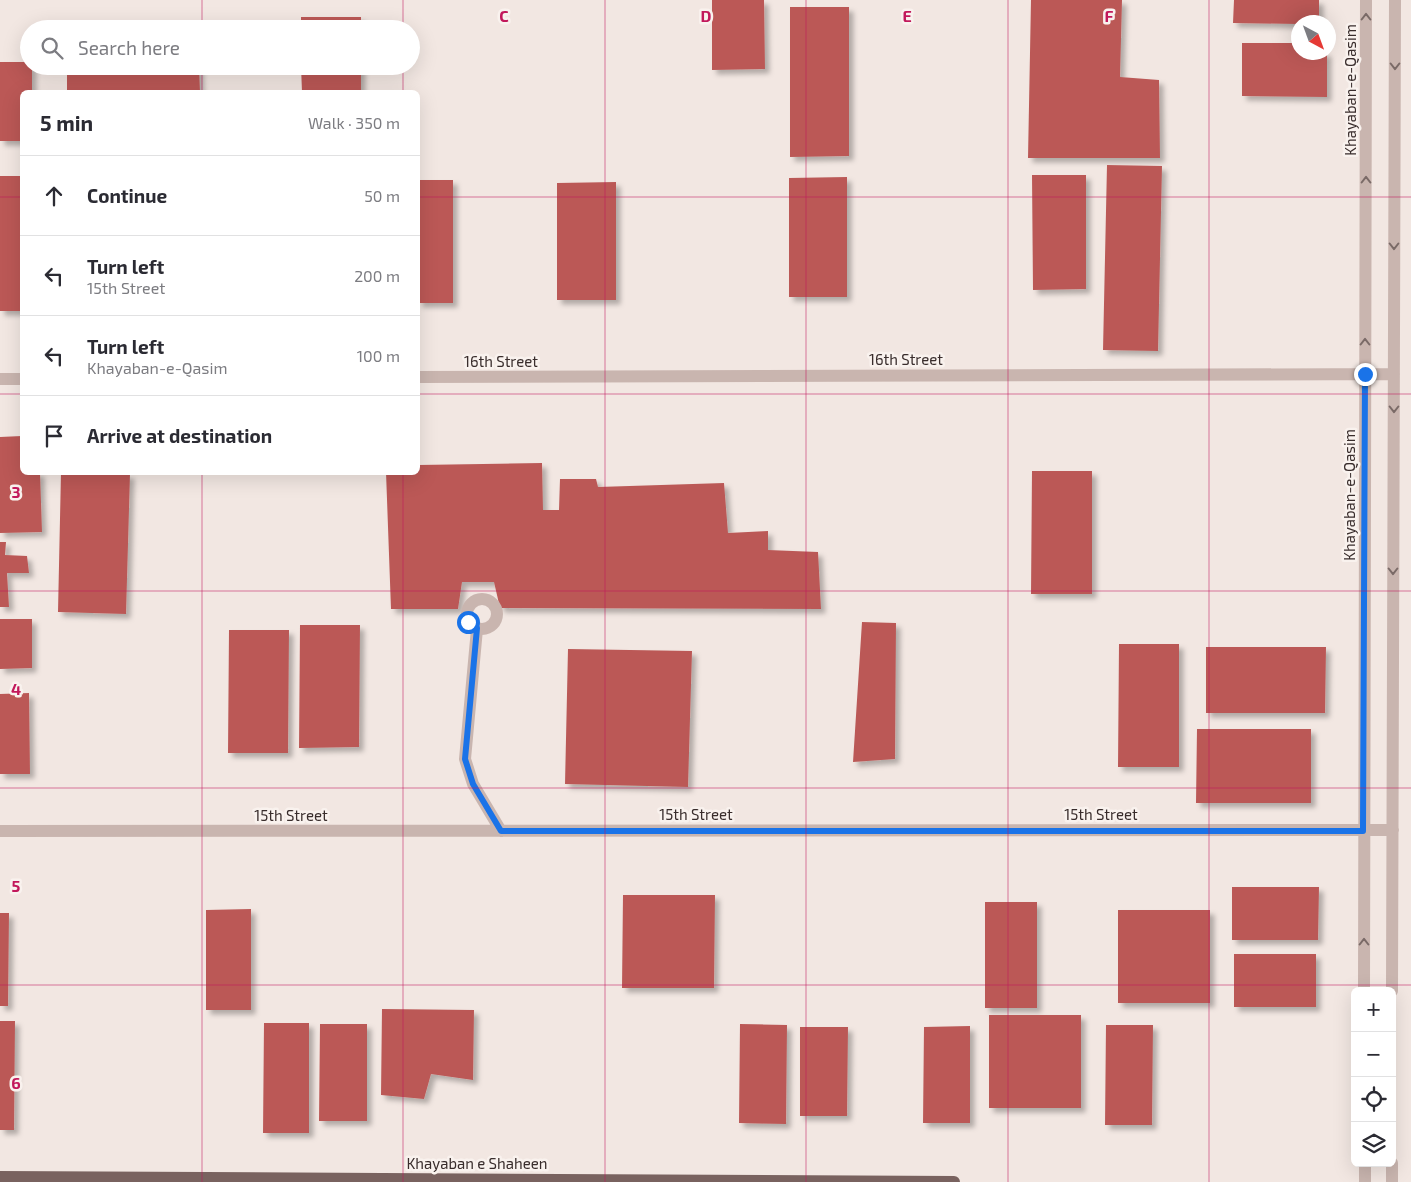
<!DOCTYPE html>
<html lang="en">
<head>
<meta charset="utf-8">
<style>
  :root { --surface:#fff; --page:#f7f7f7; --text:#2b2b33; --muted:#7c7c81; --line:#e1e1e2 }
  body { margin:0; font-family:"Exo 2",sans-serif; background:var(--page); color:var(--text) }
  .controls { position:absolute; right:15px; bottom:15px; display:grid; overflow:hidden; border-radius:8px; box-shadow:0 5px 20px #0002 }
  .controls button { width:45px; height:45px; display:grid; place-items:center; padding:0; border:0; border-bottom:1px solid var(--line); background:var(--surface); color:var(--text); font:25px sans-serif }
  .compass { position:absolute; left:1291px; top:15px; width:45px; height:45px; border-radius:50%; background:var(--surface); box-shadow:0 5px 20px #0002; rotate:139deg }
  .stop { position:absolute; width:15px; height:15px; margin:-11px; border:4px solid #1a73e8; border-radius:50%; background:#fff }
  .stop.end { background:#1a73e8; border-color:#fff; box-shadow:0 1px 5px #0008 }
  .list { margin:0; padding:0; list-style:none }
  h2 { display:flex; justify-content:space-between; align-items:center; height:65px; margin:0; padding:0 20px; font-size:21px }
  h2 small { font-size:16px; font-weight:400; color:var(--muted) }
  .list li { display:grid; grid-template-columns:32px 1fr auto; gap:15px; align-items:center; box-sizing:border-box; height:80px; padding:0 20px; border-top:1px solid var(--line) }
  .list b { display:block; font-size:19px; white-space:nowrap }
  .list p { margin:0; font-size:16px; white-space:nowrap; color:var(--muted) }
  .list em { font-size:16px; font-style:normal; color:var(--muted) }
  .icon { flex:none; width:28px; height:28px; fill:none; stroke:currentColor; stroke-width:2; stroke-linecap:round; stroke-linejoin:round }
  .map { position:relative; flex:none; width:1411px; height:1182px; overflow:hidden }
  .search { position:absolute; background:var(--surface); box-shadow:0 5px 20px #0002; left:20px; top:20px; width:400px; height:55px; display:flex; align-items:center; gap:12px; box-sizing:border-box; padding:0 18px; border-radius:28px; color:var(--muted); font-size:19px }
  .panel { position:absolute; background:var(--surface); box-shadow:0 5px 20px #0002; left:20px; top:90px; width:400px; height:385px; border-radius:8px }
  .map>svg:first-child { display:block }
  .building { fill:#bb5957; filter:url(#shadow) }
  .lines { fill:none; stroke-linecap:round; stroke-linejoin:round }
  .minor { stroke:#c9b5af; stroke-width:12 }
  .major { stroke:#79625f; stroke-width:12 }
  .oneway { stroke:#7a6a67 }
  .route { stroke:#1a73e8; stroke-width:6 }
  .grid { fill:none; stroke:#c2185b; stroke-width:1; stroke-opacity:0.55 }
  .labels { text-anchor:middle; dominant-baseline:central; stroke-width:5; stroke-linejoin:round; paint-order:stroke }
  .street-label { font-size:15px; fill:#392d2c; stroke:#f9f2ee }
  .grid-label { font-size:16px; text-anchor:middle; font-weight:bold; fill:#c2185b; stroke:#f9f2ee; stroke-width:5; stroke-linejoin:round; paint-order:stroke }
</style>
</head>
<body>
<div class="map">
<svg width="1411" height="1182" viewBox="0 0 1411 1182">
  <defs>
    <filter id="shadow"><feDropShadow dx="4.5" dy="4.5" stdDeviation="2.5" flood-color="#0004"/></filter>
  </defs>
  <rect width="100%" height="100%" fill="#f2e7e2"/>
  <path class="building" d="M 712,0 L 764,0 L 765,69 L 712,70 Z
    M 1031,0 L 1122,0 L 1120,77 L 1159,80 L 1160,158 L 1028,158 Z
    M 1234,0 L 1319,0 L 1319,22 L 1298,22 L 1298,24 L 1233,23 Z
    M 790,7 L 849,7 L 849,156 L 790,157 Z
    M 301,17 L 361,17 L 361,29 L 301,29 Z
    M 170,27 L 199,27 L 199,29 L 170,29 Z
    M 1242,43 L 1298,43 L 1298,52 L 1327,52 L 1327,97 L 1242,96 Z
    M 0,62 L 29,62 L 29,66 L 32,66 L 32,92 L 22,92 L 22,141 L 0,141 Z
    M 67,66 L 199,66 L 200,92 L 67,92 Z
    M 301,66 L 361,66 L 361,92 L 302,92 Z
    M 1107,165 L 1162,166 L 1158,351 L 1103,350 Z
    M 1032,175 L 1086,175 L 1086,289 L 1033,290 Z
    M 0,176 L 22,176 L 22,311 L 0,311 Z
    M 847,177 L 847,297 L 789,297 L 789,178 Z
    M 418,180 L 453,180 L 453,303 L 418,303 Z
    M 616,182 L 616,300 L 557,300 L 557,183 Z
    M 22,436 L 22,472 L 40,472 L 42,532 L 0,533 L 0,437 Z
    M 542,463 L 543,510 L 559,510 L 560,479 L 596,479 L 598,487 L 724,483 L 728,533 L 768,531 L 768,550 L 818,552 L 821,609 L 500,608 L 494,582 L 462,582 L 458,609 L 391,609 L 386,472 L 418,472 L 418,465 Z
    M 1032,471 L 1092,471 L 1092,594 L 1031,594 Z
    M 61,472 L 130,474 L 126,614 L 58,612 Z
    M 0,542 L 6,542 L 5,555 L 27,556 L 29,573 L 7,573 L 9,607 L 0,607 Z
    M 0,619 L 32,619 L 32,668 L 0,669 Z
    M 862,622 L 896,623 L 895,759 L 853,762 Z
    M 300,625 L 360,625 L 359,747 L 299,748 Z
    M 229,630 L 289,630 L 288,753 L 228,753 Z
    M 1119,644 L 1179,644 L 1179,767 L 1118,767 Z
    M 1206,647 L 1326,647 L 1325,713 L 1206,713 Z
    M 568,649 L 692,651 L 688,787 L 565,784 Z
    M 29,693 L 30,774 L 0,774 L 0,694 Z
    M 1197,729 L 1311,729 L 1311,803 L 1196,803 Z
    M 1232,887 L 1319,887 L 1318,940 L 1232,940 Z
    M 623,895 L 715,895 L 714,988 L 622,988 Z
    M 985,902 L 1037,902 L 1037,1008 L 985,1008 Z
    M 251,909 L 251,1010 L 206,1010 L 206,910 Z
    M 1118,910 L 1210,910 L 1210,1003 L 1118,1003 Z
    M 0,913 L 9,913 L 8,1006 L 0,1006 Z
    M 1234,954 L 1316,954 L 1316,1007 L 1234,1007 Z
    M 382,1009 L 474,1010 L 473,1080 L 431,1074 L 424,1099 L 381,1095 Z
    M 989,1015 L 1081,1015 L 1081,1108 L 989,1108 Z
    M 0,1021 L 15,1021 L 14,1130 L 0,1130 Z
    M 264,1023 L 309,1023 L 309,1133 L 263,1133 Z
    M 320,1024 L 367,1024 L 367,1121 L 319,1121 Z
    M 740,1024 L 787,1025 L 786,1124 L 739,1123 Z
    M 1106,1025 L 1153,1025 L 1152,1125 L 1105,1125 Z
    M 970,1026 L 970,1123 L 923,1123 L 924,1027 Z
    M 800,1027 L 848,1027 L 847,1116 L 800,1116 Z"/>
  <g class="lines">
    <path class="minor" d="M 418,377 L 1394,374
      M 0,379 L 22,379
      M467 614a15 15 0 1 1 30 0a15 15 0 1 1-30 0Z
      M 477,629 L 465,759 L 473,784 L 501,831
      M 0,831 L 1393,830
      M 1364,991 L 1366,0
      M 1392,991 L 1395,0
      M 1365,1163 L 1365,1182
      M 1392,1182 L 1392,1163"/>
    <path class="major" d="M 0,1177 L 954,1182"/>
  </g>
  <defs><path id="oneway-chevron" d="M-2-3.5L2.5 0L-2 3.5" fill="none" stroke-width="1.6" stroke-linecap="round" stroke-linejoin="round" transform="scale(1.25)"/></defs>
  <g class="oneway">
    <use href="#oneway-chevron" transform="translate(1366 17) rotate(-90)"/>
    <use href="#oneway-chevron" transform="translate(1395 66) rotate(90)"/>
    <use href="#oneway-chevron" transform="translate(1366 180) rotate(-90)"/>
    <use href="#oneway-chevron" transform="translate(1394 246) rotate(90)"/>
    <use href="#oneway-chevron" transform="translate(1365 342) rotate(-90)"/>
    <use href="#oneway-chevron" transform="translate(1394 409) rotate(90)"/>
    <use href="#oneway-chevron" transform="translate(1393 571) rotate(90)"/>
    <use href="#oneway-chevron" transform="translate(1364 942) rotate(-90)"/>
  </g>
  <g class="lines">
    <path class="route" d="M 468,622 L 477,628 L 465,759 L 473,784 L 501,831 L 1363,831 L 1365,374"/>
  </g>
  <path class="grid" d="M 202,0 L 202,29M 403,0 L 403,29M 605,0 L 605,1182M 806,0 L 806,1182M 1008,0 L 1008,1182M 1209,0 L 1209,1182M 202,66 L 202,92M 403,66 L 403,92M 0,197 L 22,197M 418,197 L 1411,197M 0,394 L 22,394M 418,394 L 1411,394M 202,472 L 202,1182M 403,472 L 403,1182M 0,591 L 1411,591M 0,788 L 1411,788M 0,985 L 1411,985"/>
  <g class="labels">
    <g class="street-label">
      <text transform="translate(1350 90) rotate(-90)">Khayaban-e-Qasim</text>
      <text x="906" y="359">16th Street</text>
      <text x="501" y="361">16th Street</text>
      <text transform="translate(1349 495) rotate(-90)">Khayaban-e-Qasim</text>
      <text x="696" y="814">15th Street</text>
      <text x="1101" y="814">15th Street</text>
      <text x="291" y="815">15th Street</text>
      <text x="477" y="1163">Khayaban e Shaheen</text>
    </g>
  </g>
  <g class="grid-label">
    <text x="504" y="22">C</text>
    <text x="706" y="22">D</text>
    <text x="907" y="22">E</text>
    <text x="1109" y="22">F</text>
    <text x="16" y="498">3</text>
    <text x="16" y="695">4</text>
    <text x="16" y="892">5</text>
    <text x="16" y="1089">6</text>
  </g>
</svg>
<div class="controls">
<button>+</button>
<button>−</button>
<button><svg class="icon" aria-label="locate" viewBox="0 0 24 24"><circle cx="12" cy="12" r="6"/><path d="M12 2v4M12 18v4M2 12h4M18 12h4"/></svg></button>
<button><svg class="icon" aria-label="layers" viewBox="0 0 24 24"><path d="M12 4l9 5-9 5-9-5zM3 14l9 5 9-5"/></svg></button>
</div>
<svg class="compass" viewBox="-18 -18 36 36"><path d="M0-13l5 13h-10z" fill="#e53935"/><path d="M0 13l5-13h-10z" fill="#7c7c81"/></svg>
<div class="stop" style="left:468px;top:622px"></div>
<div class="stop end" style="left:1365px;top:374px"></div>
<div class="search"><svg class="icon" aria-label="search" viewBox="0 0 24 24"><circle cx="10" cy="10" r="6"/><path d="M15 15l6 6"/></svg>Search here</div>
<section class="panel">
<h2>5 min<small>Walk · 350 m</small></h2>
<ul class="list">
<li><svg class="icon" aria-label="ahead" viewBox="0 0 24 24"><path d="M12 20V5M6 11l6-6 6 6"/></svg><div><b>Continue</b></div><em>50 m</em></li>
<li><svg class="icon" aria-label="left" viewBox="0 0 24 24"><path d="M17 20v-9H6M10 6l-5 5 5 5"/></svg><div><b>Turn left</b><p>15th Street</p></div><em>200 m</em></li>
<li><svg class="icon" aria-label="left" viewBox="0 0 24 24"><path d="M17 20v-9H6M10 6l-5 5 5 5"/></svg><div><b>Turn left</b><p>Khayaban-e-Qasim</p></div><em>100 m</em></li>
<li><svg class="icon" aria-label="arrive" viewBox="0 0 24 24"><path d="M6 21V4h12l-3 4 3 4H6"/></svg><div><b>Arrive at destination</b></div></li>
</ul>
</section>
</div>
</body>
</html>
